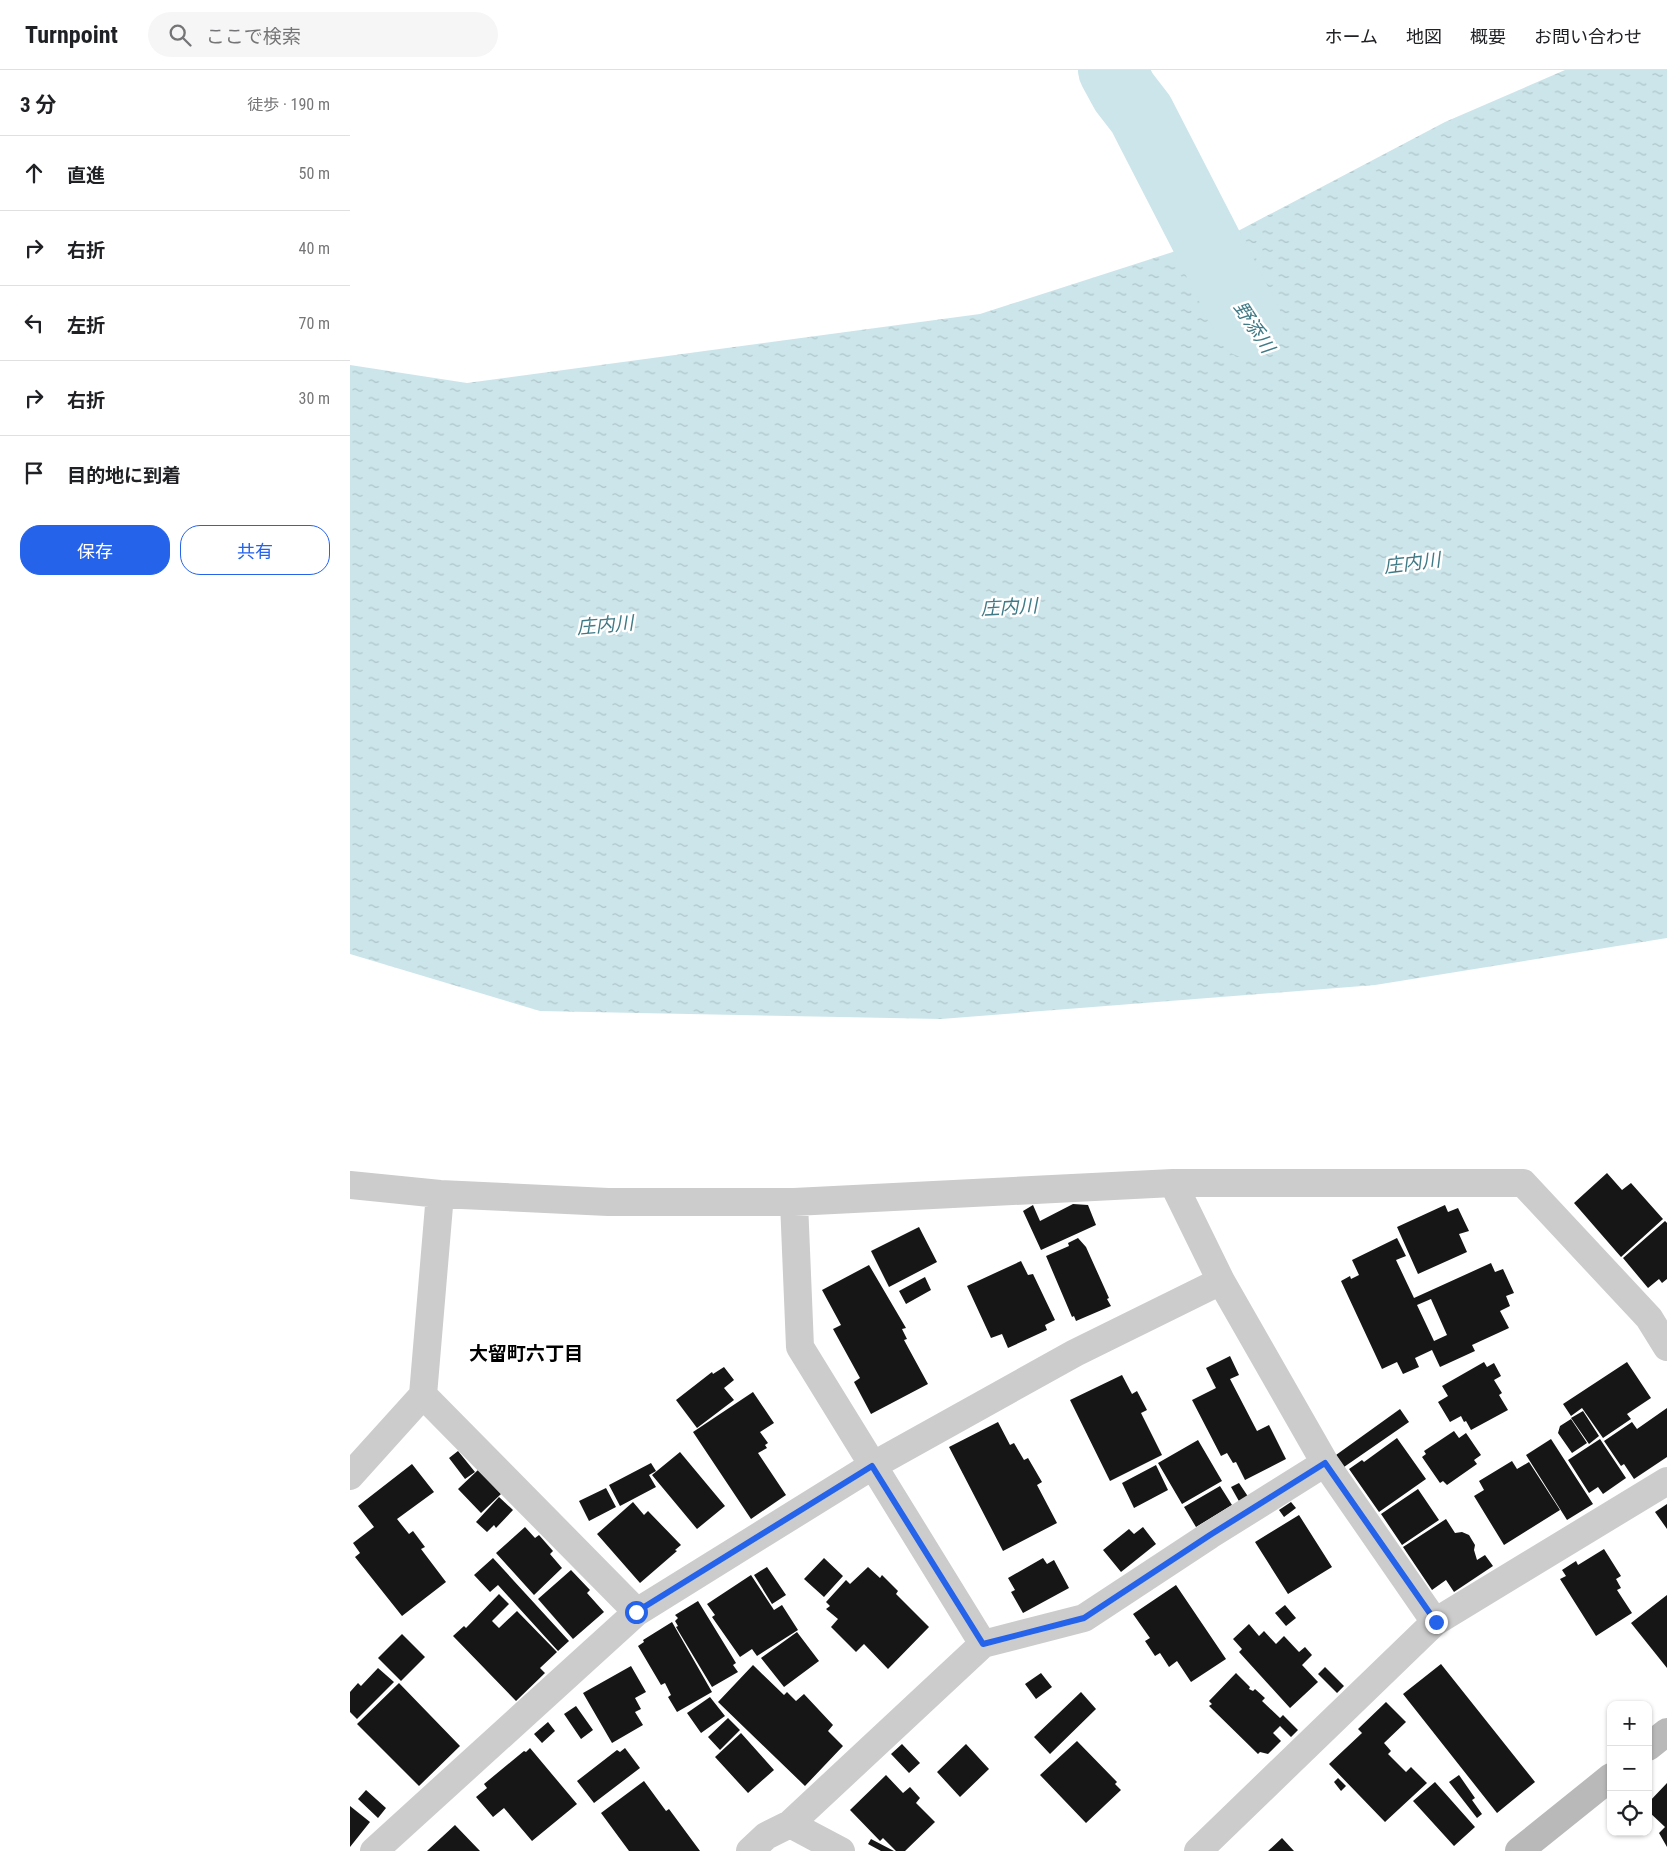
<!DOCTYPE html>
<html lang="ja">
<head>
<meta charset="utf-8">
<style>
  :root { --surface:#fff; --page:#f6f6f6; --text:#202124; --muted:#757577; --line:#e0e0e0; --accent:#2563eb }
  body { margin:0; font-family:"Roboto Condensed","Noto Sans JP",sans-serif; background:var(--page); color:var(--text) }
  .controls { position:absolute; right:15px; bottom:15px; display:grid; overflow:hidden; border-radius:10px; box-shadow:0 1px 4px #0004 }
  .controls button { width:45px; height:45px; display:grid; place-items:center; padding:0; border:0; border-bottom:1px solid var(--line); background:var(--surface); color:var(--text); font:25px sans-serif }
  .stop { position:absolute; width:15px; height:15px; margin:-11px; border:4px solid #2563eb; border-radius:50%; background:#fff }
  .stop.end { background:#2563eb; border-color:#fff; box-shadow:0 1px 5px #0008 }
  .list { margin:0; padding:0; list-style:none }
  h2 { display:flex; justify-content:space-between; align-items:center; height:65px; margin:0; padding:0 20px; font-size:21px }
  h2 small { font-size:16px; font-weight:400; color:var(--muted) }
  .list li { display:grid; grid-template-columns:32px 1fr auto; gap:15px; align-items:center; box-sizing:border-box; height:75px; padding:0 20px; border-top:1px solid var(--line) }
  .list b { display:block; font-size:19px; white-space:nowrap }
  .list em { font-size:16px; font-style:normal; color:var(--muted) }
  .actions { display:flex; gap:10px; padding:15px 20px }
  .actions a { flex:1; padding:11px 0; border:1px solid var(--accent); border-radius:20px; text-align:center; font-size:18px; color:var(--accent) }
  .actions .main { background:var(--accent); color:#fff }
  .icon { flex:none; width:28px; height:28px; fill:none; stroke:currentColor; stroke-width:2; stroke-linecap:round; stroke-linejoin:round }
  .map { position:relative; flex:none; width:1317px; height:1781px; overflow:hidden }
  header { display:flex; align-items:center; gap:30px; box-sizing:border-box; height:70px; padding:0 25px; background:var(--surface); border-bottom:1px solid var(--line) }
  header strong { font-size:24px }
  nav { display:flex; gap:28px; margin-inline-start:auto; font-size:18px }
  .search { width:350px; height:45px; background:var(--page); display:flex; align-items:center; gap:12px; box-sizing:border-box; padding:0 18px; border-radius:28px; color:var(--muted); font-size:19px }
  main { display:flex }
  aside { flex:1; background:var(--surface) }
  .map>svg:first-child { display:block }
  .water { fill:url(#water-ripples) }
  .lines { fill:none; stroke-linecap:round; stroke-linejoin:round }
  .river { stroke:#cbe5ea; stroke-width:68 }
  .building { fill:#161616; fill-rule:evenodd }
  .street { stroke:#ccc; stroke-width:28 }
  .secondary { stroke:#b9b9b9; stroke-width:28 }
  .route { stroke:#2563eb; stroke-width:6 }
  .labels { text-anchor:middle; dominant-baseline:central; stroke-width:5; stroke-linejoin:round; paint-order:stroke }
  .water-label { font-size:19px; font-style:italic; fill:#3f7a86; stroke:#fff }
  .neighbourhood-label { font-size:19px; font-weight:bold; fill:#000; stroke:#fff }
</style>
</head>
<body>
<header>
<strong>Turnpoint</strong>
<div class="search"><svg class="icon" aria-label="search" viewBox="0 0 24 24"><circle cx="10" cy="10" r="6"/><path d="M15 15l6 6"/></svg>ここで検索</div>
<nav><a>ホーム</a><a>地図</a><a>概要</a><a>お問い合わせ</a></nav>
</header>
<main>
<aside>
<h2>3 分<small>徒歩 · 190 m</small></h2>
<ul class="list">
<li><svg class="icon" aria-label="ahead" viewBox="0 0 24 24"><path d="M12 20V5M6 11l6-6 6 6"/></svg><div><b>直進</b></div><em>50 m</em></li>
<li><svg class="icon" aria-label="right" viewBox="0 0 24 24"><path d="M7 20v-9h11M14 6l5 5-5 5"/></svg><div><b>右折</b></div><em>40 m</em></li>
<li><svg class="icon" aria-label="left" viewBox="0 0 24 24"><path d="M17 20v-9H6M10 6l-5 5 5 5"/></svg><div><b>左折</b></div><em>70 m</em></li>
<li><svg class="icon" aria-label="right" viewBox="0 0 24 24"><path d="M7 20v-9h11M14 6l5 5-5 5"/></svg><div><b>右折</b></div><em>30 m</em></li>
<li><svg class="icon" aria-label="arrive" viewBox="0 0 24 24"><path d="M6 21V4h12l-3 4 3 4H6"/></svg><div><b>目的地に到着</b></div></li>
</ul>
<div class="actions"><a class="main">保存</a><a>共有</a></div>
</aside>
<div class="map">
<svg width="1317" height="1781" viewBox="0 0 1317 1781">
  <defs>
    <pattern id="water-ripples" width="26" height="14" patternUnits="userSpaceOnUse" patternTransform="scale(1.25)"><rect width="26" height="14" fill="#cbe5ea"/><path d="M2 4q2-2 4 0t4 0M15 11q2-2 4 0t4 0" fill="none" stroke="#afc5c9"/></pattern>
  </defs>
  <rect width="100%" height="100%" fill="#fff"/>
  <path class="water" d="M 1215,0 L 1317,0 L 1317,868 L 1025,915 L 591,949 L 190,941 L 0,884 L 0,295 L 117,313 L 630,244 L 888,161 L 1095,52 Z"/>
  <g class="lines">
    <path class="river" d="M 762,0 L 774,22 L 791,44 L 899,254"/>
  </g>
  <path class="building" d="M 1257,1103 L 1272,1120 L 1281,1113 L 1313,1149 L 1271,1187 L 1224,1133 Z
    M 723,1134 L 738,1135 L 746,1155 L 691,1180 L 673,1141 L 683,1135 L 690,1151 Z
    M 1095,1135 L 1098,1142 L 1108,1138 L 1119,1161 L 1109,1164 L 1117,1182 L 1068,1204 L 1047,1157 Z
    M 1315,1151 L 1317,1153 L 1317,1209 L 1312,1213 L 1309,1209 L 1298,1218 L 1273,1188 Z
    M 569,1157 L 587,1192 L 539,1217 L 521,1181 Z
    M 728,1168 L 736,1177 L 759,1228 L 757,1229 L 761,1236 L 726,1251 L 724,1246 L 722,1247 L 696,1186 L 719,1176 L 718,1173 Z
    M 1047,1168 L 1056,1186 L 1046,1190 L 1064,1228 L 1141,1193 L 1145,1202 L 1153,1199 L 1164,1223 L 1156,1226 L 1160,1236 L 1150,1241 L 1159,1258 L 1122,1275 L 1125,1281 L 1090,1297 L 1082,1280 L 1065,1288 L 1069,1297 L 1053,1304 L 1047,1292 L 1032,1299 L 991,1211 L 1000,1206 L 1001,1209 L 1009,1205 L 1002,1190 ZM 1081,1229 L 1097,1265 L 1084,1271 L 1067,1235 Z
    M 671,1191 L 678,1205 L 683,1204 L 705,1250 L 695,1255 L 697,1260 L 658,1278 L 652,1264 L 641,1268 L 617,1216 Z
    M 519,1195 L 556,1258 L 552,1259 L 557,1269 L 554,1270 L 578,1314 L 521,1344 L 504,1312 L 510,1308 L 483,1259 L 491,1255 L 472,1220 Z
    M 575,1207 L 581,1220 L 556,1234 L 549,1221 Z
    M 880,1286 L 889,1305 L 880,1309 L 907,1361 L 919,1355 L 936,1389 L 895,1410 L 886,1392 L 883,1393 L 877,1383 L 871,1386 L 842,1330 L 866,1318 L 856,1298 Z
    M 1134,1292 L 1137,1297 L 1144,1293 L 1151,1306 L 1144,1310 L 1152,1323 L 1149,1325 L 1158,1340 L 1121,1360 L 1116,1351 L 1114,1352 L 1111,1346 L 1100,1352 L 1088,1332 L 1098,1326 L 1092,1316 Z
    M 1277,1292 L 1301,1328 L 1277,1344 L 1281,1349 L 1253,1368 L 1232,1338 L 1221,1346 L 1213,1334 Z
    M 374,1297 L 384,1310 L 374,1318 L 384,1330 L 347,1358 L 326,1330 L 362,1302 L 363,1304 Z
    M 772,1305 L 782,1324 L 787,1321 L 797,1340 L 791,1343 L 812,1385 L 760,1411 L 720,1330 Z
    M 403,1322 L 424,1353 L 410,1362 L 418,1373 L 415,1375 L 417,1378 L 408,1383 L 436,1425 L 401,1449 L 343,1362 Z
    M 1317,1338 L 1317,1387 L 1284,1409 L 1274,1394 L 1271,1396 L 1254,1371 L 1282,1352 L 1287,1359 Z
    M 1050,1339 L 1059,1352 L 994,1397 L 986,1385 Z
    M 1233,1341 L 1249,1366 L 1239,1374 L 1221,1348 Z
    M 1221,1349 L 1237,1373 L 1222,1383 L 1208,1363 L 1210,1356 Z
    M 648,1352 L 660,1375 L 664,1373 L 674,1390 L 678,1388 L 692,1412 L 687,1415 L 707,1453 L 653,1481 L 599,1377 Z
    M 1104,1361 L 1109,1368 L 1116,1363 L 1131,1385 L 1124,1390 L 1127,1394 L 1097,1415 L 1093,1411 L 1090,1413 L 1072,1387 L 1076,1384 L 1074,1381 Z
    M 1047,1368 L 1076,1409 L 1029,1442 L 999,1399 L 1012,1390 L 1014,1392 Z
    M 1201,1369 L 1243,1434 L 1217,1450 L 1176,1385 Z
    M 1250,1369 L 1276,1408 L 1253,1424 L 1248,1417 L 1239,1423 L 1218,1390 Z
    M 848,1370 L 872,1411 L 832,1434 L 808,1393 Z
    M 108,1381 L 125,1402 L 115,1409 L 99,1388 Z
    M 330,1382 L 375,1436 L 347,1459 L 302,1405 Z
    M 1162,1391 L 1167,1399 L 1179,1392 L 1210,1440 L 1154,1475 L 1124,1426 L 1134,1420 L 1129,1411 Z
    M 301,1393 L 306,1401 L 299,1405 L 306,1417 L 270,1436 L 259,1415 Z
    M 62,1394 L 84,1422 L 47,1449 L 59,1464 L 63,1461 L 75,1477 L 71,1479 L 96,1512 L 52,1546 L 5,1487 L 10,1483 L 3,1473 L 24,1457 L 8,1436 Z
    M 806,1395 L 818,1420 L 784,1438 L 772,1413 Z
    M 128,1400 L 151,1424 L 131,1443 L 108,1419 Z
    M 889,1413 L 899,1428 L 890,1433 L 881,1417 Z
    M 870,1416 L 882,1435 L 846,1457 L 834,1437 Z
    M 256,1418 L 266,1437 L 239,1451 L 229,1431 Z
    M 1068,1419 L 1089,1450 L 1052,1475 L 1031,1444 Z
    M 149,1427 L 163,1440 L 146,1458 L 144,1455 L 137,1462 L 126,1452 Z
    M 283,1432 L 294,1445 L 298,1441 L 331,1475 L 325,1480 L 327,1481 L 290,1513 L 247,1464 Z
    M 941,1432 L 946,1438 L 934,1447 L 929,1440 Z
    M 1317,1434 L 1317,1459 L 1305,1442 Z
    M 949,1445 L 982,1497 L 938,1524 L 905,1472 Z
    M 1096,1449 L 1105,1463 L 1112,1462 L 1119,1465 L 1125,1475 L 1124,1480 L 1127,1490 L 1135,1485 L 1143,1496 L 1104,1522 L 1096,1510 L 1082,1520 L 1053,1477 Z
    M 175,1457 L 185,1468 L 189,1465 L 203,1481 L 200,1484 L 212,1498 L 184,1525 L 146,1483 Z
    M 793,1457 L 806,1474 L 771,1502 L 753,1480 L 779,1459 L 784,1464 Z
    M 1254,1479 L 1271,1506 L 1266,1509 L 1271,1518 L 1267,1520 L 1282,1543 L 1246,1566 L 1210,1509 L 1216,1506 L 1212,1500 L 1226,1491 L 1228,1495 Z
    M 143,1488 L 219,1571 L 208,1581 L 148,1515 L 140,1522 L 124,1505 Z
    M 474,1488 L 493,1506 L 474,1527 L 454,1509 Z
    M 693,1488 L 697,1494 L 704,1490 L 719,1518 L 673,1543 L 661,1522 L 665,1520 L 658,1508 Z
    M 417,1497 L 436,1525 L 422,1534 L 404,1505 Z
    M 518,1497 L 530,1508 L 532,1505 L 548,1521 L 546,1524 L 579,1557 L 538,1599 L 514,1574 L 506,1582 L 481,1557 L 488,1549 L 476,1539 L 480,1536 L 476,1532 L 496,1510 L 500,1514 Z
    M 221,1500 L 240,1520 L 237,1523 L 254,1542 L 223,1569 L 188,1529 Z
    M 401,1505 L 424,1540 L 432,1535 L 448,1560 L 407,1586 L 402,1579 L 390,1587 L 362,1547 L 365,1545 L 357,1534 Z
    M 826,1515 L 876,1589 L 841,1612 L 827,1591 L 819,1597 L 810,1583 L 805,1586 L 795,1571 L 800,1568 L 783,1544 Z
    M 149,1524 L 159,1534 L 142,1551 L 149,1558 L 167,1541 L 207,1582 L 190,1598 L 195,1603 L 166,1631 L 103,1566 L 114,1556 L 116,1558 Z
    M 1317,1525 L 1317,1598 L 1281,1553 Z
    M 348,1531 L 386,1593 L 383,1595 L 388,1602 L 362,1617 L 326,1557 L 328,1556 L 325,1551 L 328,1548 L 325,1545 Z
    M 935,1535 L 946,1548 L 936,1556 L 925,1543 Z
    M 322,1552 L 362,1622 L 327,1642 L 318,1627 L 321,1625 L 315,1613 L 311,1615 L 288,1576 L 294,1572 L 293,1570 Z
    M 899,1554 L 909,1566 L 914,1561 L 926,1574 L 934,1566 L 949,1582 L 955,1577 L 962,1585 L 952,1595 L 968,1612 L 940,1638 L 889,1582 L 892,1579 L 883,1569 Z
    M 447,1562 L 469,1591 L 434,1617 L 411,1588 Z
    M 52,1564 L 75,1587 L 51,1611 L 28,1588 Z
    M 1091,1594 L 1185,1712 L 1147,1743 L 1053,1624 Z
    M 403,1595 L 434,1625 L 437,1622 L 446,1631 L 454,1624 L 483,1655 L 478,1661 L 493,1676 L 455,1716 L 368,1632 Z
    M 281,1596 L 296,1622 L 285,1628 L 291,1639 L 285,1642 L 293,1655 L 262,1673 L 233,1623 Z
    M 975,1597 L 994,1616 L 987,1623 L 968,1604 Z
    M 28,1598 L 44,1612 L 7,1649 L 0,1642 L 0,1622 L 8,1613 L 11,1616 Z
    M 691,1603 L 702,1617 L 686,1629 L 675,1614 Z
    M 886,1603 L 900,1617 L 899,1619 L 903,1621 L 905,1619 L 915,1628 L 912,1631 L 930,1648 L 933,1645 L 948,1660 L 941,1667 L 930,1656 L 923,1663 L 931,1671 L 918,1684 L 910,1682 L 908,1684 L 859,1636 L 862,1634 L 859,1631 Z
    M 49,1613 L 110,1676 L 69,1716 L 7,1654 Z
    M 731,1622 L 746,1639 L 700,1684 L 684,1667 Z
    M 360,1627 L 375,1646 L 351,1663 L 337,1643 Z
    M 1036,1632 L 1056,1652 L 1034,1673 L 1041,1681 L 1038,1684 L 1056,1702 L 1061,1697 L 1077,1713 L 1035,1752 L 979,1694 L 1012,1663 L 1008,1659 Z
    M 226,1636 L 243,1660 L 231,1669 L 214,1644 Z
    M 378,1648 L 390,1660 L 370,1680 L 358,1667 Z
    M 198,1652 L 205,1661 L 192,1673 L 184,1664 Z
    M 391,1663 L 424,1700 L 398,1723 L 365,1687 Z
    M 727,1671 L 767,1712 L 765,1714 L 771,1720 L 736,1753 L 690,1705 Z
    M 552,1674 L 570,1693 L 559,1703 L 541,1684 Z
    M 616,1674 L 639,1699 L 610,1727 L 587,1702 Z
    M 180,1678 L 227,1734 L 182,1771 L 154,1738 L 143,1747 L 126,1727 L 137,1718 L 134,1714 L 174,1681 L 176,1682 Z
    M 275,1678 L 290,1698 L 244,1733 L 227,1711 L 267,1680 L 270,1682 Z
    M 536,1705 L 553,1723 L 560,1717 L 570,1728 L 566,1733 L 585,1752 L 555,1781 L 546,1781 L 533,1768 L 530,1771 L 500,1740 Z
    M 1109,1705 L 1125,1728 L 1122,1730 L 1132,1744 L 1127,1748 L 1099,1712 Z
    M 988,1708 L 996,1716 L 991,1721 L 984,1712 Z
    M 294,1711 L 316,1741 L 319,1739 L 350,1781 L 279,1781 L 251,1743 Z
    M 1085,1712 L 1125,1757 L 1104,1776 L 1063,1731 Z
    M 1317,1713 L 1317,1777 L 1309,1763 L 1315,1757 L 1298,1741 L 1298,1733 Z
    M 16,1720 L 36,1738 L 28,1748 L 8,1729 Z
    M 0,1736 L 20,1752 L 0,1777 Z
    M 105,1755 L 130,1781 L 77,1781 L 79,1779 Z
    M 932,1768 L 944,1781 L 918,1781 Z
    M 521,1769 L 544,1781 L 531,1781 L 518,1774 Z"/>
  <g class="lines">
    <path class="street" d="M 823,1113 L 1173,1113 L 1299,1248 L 1317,1277
      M 0,1115 L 90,1124 L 258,1132 L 444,1132 L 823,1113 L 871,1211 L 975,1393 L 1085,1552
      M 444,1132 L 450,1277 L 633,1574
      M 73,1325 L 287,1542
      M 0,1406 L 73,1325 L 90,1124
      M 440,1754 L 491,1781
      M 24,1781 L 287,1542 L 522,1396 L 725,1283 L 871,1211
      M 400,1781 L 416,1766 L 440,1754 L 633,1574 L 734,1548 L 860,1465 L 975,1393
      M 848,1781 L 1085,1552 L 1317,1411"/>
    <path class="secondary" d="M 1298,1677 L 1317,1662
      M 1169,1781 L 1261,1707"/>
  </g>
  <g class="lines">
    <path class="route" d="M 286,1542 L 522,1396 L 633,1574 L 734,1548 L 860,1465 L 975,1393 L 1086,1552"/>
  </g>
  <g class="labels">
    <g class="water-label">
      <text transform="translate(904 257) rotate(57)">野添川</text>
      <text transform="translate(1062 493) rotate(-7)">庄内川</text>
      <text transform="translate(659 537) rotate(-3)">庄内川</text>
      <text transform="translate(255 555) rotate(-5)">庄内川</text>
    </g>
    <g class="neighbourhood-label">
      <text x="176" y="1283">大留町六丁目</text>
    </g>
  </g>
</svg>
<div class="controls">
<button>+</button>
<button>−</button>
<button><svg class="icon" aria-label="locate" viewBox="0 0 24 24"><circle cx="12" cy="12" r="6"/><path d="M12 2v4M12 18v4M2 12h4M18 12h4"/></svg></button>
</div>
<div class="stop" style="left:286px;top:1542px"></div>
<div class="stop end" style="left:1086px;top:1552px"></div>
</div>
</main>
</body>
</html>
